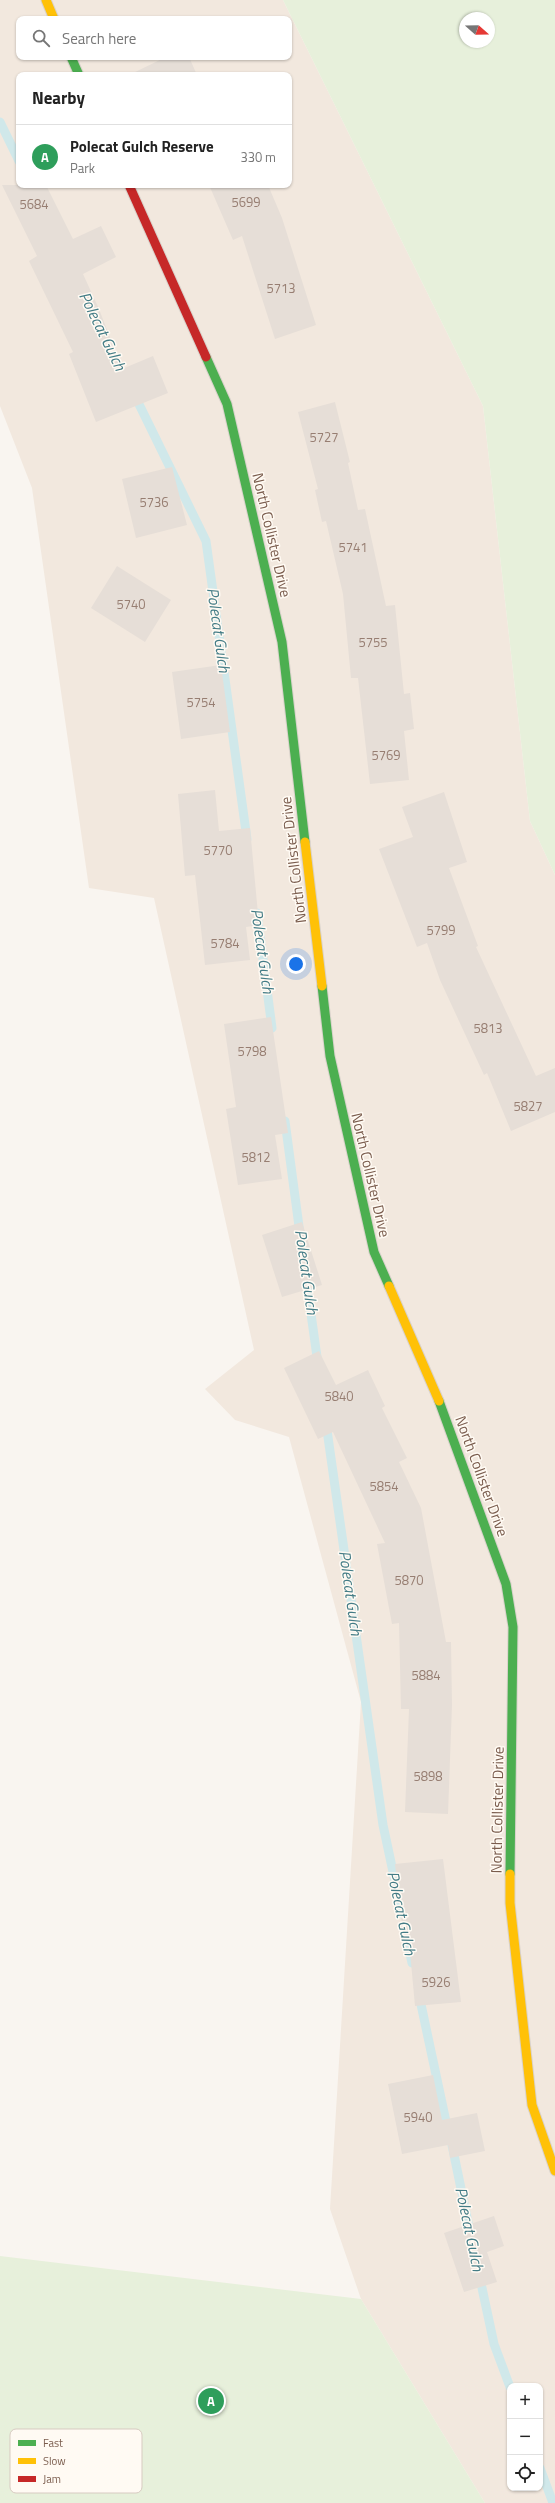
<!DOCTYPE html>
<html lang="en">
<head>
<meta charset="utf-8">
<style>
  :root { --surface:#fff; --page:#f2f2f2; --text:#222; --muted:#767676; --line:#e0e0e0; --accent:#0f766e }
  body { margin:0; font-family:"Titillium Web",sans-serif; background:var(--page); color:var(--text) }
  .controls { position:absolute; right:12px; bottom:12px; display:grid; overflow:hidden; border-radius:8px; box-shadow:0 1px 3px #0004 }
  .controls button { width:36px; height:36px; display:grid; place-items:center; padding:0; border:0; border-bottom:1px solid var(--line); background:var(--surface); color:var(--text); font:20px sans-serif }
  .compass { position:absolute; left:459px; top:12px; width:36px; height:36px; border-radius:50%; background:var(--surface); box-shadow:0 1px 3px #0004; rotate:110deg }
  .you { position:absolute; left:296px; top:964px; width:14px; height:14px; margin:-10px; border:3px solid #fff; border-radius:50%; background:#1a73e8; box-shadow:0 0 0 6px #1a73e833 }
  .badge { display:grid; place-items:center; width:26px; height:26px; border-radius:50%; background:var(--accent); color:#fff; font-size:13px; font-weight:700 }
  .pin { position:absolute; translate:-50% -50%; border:2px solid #fff; box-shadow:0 1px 4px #0006 }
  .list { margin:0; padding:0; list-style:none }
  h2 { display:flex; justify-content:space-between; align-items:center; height:52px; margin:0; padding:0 16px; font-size:17px }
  h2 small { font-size:13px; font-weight:400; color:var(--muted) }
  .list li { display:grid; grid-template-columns:26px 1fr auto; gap:12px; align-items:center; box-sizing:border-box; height:64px; padding:0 16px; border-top:1px solid var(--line) }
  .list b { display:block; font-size:15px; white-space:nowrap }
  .list p { margin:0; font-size:13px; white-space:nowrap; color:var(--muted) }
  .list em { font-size:13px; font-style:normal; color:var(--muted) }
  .icon { flex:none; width:22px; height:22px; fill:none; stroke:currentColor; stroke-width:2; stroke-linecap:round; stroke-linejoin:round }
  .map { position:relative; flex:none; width:555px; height:2503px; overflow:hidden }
  .search { position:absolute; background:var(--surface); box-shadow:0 1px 3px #0004; left:16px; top:16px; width:276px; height:44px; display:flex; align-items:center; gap:10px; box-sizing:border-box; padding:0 14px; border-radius:8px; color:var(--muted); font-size:15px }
  .panel { position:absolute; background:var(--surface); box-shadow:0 1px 3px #0004; left:16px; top:72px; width:276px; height:116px; border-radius:8px }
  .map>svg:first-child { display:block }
  .residential { fill:#f2e8de; fill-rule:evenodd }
  .green { fill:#e7f0db; fill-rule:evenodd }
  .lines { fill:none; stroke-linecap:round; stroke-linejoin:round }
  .stream { stroke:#d0e8ea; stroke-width:9 }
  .building { fill:#e6ded7 }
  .fast-casing { stroke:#d9d2cb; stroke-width:11 }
  .slow-casing { stroke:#d9d2cb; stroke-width:11 }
  .jam-casing { stroke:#d9d2cb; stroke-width:11 }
  .fast { stroke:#4caf50; stroke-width:9 }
  .slow { stroke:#ffc107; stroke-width:9 }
  .jam { stroke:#c62828; stroke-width:9 }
  .labels { text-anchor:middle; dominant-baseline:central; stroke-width:3; stroke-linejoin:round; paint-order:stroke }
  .number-label { font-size:13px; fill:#977e72 }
  .street-label { font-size:15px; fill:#7a5c4d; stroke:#fffaf3 }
  .water-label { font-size:16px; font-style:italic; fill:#437c86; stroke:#fffaf3 }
  .key { fill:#fffaf3; stroke:#d7cbc1; stroke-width:1 }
  .key-label { font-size:11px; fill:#7a5c4d }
</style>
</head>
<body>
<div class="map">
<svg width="555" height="2503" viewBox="0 0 555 2503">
  <rect width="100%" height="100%" fill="#f9f5f0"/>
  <path class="residential" d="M 0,0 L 283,0 L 483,406 L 530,821 L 555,875 L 555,2503 L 485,2503 L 361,2299 L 330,2209 L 361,1702 L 289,1437 L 235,1420 L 205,1389 L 254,1350 L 154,898 L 89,888 L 32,488 L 0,406 ZM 19,19 L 289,19 L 289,57 L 19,57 ZM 19,75 L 289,75 L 289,185 L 19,185 ZM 510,2386 L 540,2386 L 540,2488 L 510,2488 Z"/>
  <path class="green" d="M 283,0 L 555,0 L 555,875 L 530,821 L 483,406 ZM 465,18 L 489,18 L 489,42 L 465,42 Z
    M 0,2256 L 361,2299 L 485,2503 L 0,2503 Z"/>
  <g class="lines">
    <path class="stream" d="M 0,122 L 19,161
      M 134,394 L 206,541 L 247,839
      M 257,913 L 272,1028
      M 285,1121 L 300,1234
      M 306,1278 L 318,1364
      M 326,1423 L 383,1825 L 402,1914
      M 405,1930 L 412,1963
      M 419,1995 L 448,2131
      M 452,2145 L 471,2237
      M 479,2274 L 494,2344 L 510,2387
      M 540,2468 L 553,2503"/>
  </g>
  <path class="building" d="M 166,57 L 189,57 L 197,75 L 129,75 Z
    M 2,185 L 46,185 L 73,239 L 101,226 L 116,257 L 83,274 L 99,309 L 122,369 L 153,356 L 168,393 L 96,422 L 69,354 L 73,352 L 29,261 L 37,256 Z
    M 209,185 L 268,185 L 282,218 L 316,325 L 275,339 L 242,236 L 233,240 Z
    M 335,402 L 350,462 L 348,463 L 358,510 L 365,509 L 386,606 L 395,605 L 404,694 L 410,693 L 414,729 L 404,731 L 409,780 L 370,784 L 358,678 L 351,678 L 343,594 L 326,521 L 322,522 L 315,490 L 318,489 L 298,412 Z
    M 172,467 L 187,525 L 136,538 L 122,479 Z
    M 117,566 L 171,600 L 145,642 L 91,608 Z
    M 221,665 L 230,732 L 181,739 L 172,672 Z
    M 215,790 L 219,831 L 250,828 L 259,925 L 246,927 L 250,960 L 205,965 L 195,875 L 185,876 L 178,794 Z
    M 444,792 L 467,862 L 449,868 L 478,946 L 476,947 L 536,1076 L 555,1068 L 555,1112 L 511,1131 L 487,1073 L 484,1075 L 440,980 L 427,943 L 417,947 L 379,849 L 413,837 L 402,807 Z
    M 271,1017 L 288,1133 L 275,1135 L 282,1179 L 238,1185 L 226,1109 L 236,1107 L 224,1024 Z
    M 302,1222 L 322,1285 L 282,1297 L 262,1235 Z
    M 319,1351 L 336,1385 L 368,1370 L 385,1406 L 382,1408 L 407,1458 L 399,1462 L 421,1508 L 446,1642 L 451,1642 L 452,1705 L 448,1814 L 405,1812 L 409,1709 L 401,1709 L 399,1623 L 392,1624 L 377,1544 L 385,1543 L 333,1432 L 318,1439 L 284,1368 Z
    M 443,1859 L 461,2002 L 415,2006 L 409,1941 L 404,1942 L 395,1864 Z
    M 433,2075 L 442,2120 L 477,2113 L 485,2151 L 450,2158 L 448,2145 L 402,2154 L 388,2084 Z
    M 494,2216 L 504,2246 L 487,2252 L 497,2282 L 464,2292 L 444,2233 Z"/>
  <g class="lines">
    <defs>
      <path id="fast" d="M 71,57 L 79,75
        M 206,357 L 227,404 L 282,642 L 305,842
        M 322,986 L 330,1056 L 374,1252 L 389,1286
        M 439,1401 L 506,1584 L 513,1627 L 510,1874"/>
      <path id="slow" d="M 46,0 L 54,19
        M 305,842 L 322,986
        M 389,1286 L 439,1401
        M 510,1874 L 510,1903 L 532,2105 L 555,2171"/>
      <path id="jam" d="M 129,185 L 206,357"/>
    </defs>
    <use href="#fast" class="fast-casing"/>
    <use href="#slow" class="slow-casing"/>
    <use href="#jam" class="jam-casing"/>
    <use href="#fast" class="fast"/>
    <use href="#slow" class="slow"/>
    <use href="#jam" class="jam"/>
  </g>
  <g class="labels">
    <g class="number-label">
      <text x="246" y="202">5699</text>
      <text x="34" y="204">5684</text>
      <text x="281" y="288">5713</text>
      <text x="324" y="437">5727</text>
      <text x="154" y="502">5736</text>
      <text x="353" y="547">5741</text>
      <text x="131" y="604">5740</text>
      <text x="373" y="642">5755</text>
      <text x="201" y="702">5754</text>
      <text x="386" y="755">5769</text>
      <text x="218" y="850">5770</text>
      <text x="441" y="930">5799</text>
      <text x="225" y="943">5784</text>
      <text x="488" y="1028">5813</text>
      <text x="252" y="1051">5798</text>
      <text x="528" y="1106">5827</text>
      <text x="256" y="1157">5812</text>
      <text x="339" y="1396">5840</text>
      <text x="384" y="1486">5854</text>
      <text x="409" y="1580">5870</text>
      <text x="426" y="1675">5884</text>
      <text x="428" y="1776">5898</text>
      <text x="436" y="1982">5926</text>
      <text x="418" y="2117">5940</text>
    </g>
    <g class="street-label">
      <text transform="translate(272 535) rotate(77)">North Collister Drive</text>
      <text transform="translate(293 860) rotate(-97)">North Collister Drive</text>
      <text transform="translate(371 1175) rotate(77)">North Collister Drive</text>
      <text transform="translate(482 1476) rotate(70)">North Collister Drive</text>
      <text transform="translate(497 1810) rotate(-89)">North Collister Drive</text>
    </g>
    <g class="water-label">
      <text transform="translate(103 331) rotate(64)">Polecat Gulch</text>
      <text transform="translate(219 630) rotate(82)">Polecat Gulch</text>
      <text transform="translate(263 951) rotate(82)">Polecat Gulch</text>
      <text transform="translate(307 1272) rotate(82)">Polecat Gulch</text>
      <text transform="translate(351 1593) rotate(82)">Polecat Gulch</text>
      <text transform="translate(402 1913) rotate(78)">Polecat Gulch</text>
      <text transform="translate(470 2229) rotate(78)">Polecat Gulch</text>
    </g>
  </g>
  <rect x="10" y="2429" width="132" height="64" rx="6" class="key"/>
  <rect x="18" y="2440" width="18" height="6" fill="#4caf50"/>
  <rect x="18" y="2458" width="18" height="6" fill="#ffc107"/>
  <rect x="18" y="2476" width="18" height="6" fill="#c62828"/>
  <g class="key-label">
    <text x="43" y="2447">Fast</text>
    <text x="43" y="2465">Slow</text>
    <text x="43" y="2483">Jam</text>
  </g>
</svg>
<div class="controls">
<button>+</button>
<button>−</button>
<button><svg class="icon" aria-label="locate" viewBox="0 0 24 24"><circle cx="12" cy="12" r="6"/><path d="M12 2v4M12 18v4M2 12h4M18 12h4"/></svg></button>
</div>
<svg class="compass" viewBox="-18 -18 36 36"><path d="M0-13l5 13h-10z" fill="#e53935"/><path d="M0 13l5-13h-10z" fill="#767676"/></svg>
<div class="you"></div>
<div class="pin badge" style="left:211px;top:2401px;background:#2e9e5b">A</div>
<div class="search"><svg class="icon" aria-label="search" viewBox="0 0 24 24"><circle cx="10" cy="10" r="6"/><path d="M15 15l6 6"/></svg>Search here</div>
<section class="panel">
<h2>Nearby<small></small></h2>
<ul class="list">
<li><span class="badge" style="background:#2e9e5b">A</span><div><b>Polecat Gulch Reserve</b><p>Park</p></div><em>330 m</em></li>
</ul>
</section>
</div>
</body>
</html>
